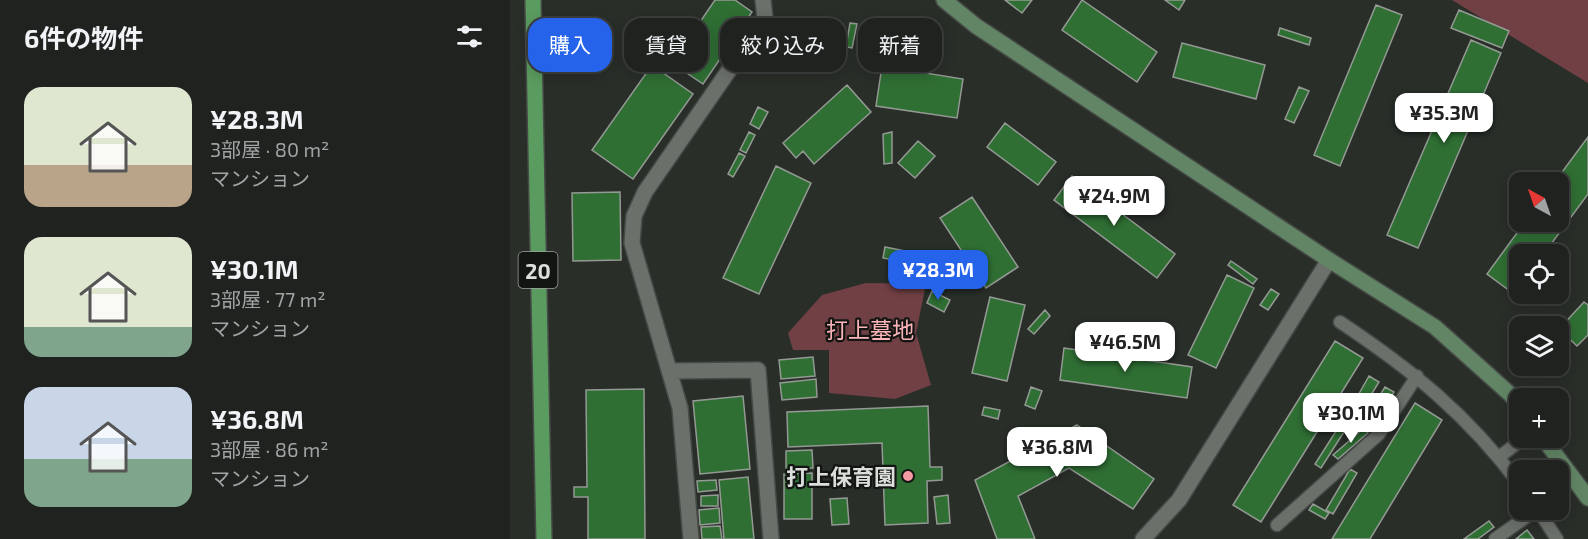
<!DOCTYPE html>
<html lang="ja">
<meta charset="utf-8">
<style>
:root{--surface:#1f221f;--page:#2c2f2c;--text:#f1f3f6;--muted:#a1a4a4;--line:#3c3f3d;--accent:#2563eb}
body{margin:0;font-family:"Exo 2","Noto Sans JP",sans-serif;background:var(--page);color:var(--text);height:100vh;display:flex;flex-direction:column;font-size:22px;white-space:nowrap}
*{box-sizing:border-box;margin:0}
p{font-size:20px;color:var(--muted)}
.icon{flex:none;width:33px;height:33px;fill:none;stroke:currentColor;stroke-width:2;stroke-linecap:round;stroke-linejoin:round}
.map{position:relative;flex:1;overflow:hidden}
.sheet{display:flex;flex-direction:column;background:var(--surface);width:510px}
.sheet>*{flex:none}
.hud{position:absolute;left:18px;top:18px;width:570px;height:54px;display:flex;gap:12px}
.needle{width:39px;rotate:320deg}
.tools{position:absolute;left:999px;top:172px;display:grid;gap:12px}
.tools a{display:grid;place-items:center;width:60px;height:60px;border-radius:12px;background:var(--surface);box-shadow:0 3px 15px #0003,0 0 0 2px var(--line);font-size:30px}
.price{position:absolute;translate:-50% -51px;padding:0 14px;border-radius:12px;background:#fff;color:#222;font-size:20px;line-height:39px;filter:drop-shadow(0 2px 3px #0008)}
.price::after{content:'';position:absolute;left:50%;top:36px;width:18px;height:14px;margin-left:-9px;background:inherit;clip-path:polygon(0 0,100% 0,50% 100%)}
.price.current{background:var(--accent);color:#fff}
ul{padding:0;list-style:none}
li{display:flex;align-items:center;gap:18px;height:150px;padding:0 24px}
li span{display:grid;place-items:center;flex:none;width:168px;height:120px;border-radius:18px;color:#555}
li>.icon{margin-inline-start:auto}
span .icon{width:72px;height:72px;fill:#fffc;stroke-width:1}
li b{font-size:26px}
h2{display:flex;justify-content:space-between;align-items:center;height:72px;padding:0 24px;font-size:26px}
.tag{padding:0 21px;border-radius:18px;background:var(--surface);box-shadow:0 3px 15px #0003,0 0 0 2px var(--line);font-size:21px;line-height:54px}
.tag.current{background:var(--accent);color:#fff}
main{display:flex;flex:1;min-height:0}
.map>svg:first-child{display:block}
</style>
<main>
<section class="sheet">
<h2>6件の物件<svg class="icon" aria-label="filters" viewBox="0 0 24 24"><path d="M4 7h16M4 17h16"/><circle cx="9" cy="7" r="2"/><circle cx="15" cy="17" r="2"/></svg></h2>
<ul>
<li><span style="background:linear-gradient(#dfe7d0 65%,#b9a48a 0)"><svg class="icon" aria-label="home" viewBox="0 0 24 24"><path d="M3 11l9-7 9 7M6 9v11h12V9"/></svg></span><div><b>¥28.3M</b><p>3部屋 · 80 m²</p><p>マンション</p></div></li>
<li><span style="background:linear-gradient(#dfe7d0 75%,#7fa58c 0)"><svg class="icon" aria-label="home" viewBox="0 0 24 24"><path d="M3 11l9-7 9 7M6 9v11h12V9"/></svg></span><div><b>¥30.1M</b><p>3部屋 · 77 m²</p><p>マンション</p></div></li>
<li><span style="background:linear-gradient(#c9d6e8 60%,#7fa58c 0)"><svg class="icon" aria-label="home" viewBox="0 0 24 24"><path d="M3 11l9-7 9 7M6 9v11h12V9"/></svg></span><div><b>¥36.8M</b><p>3部屋 · 86 m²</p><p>マンション</p></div></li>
</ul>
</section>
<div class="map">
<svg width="1078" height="539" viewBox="0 0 1078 539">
<rect width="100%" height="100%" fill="#292e29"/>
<path fill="#714044" d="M 942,0 L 1078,0 L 1078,83 Z
M 356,283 L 416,284 L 406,333 L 421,385 L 385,399 L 319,393 L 319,350 L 283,350 L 278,333 L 312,295 Z"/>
<path fill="#2f6f34" stroke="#949994" stroke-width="1.5" d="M 205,0 L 225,0 L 242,12 L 193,84 L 162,63 Z
M 495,0 L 522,0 L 512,13 Z
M 572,0 L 647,52 L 627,82 L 552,30 Z
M 655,0 L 675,0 L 669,10 Z
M 866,5 L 892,15 L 830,166 L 804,155 Z
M 949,10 L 999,31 L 992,48 L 941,28 Z
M 340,23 L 347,24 L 342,48 L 336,47 Z
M 770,28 L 801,38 L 799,45 L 768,35 Z
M 125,38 L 133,44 L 123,59 L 114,53 Z
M 961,40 L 991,53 L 908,248 L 877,235 Z
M 672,43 L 755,65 L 746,99 L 663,77 Z
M 142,65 L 183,94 L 123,179 L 82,150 Z
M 372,66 L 453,79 L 447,118 L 366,106 Z
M 337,85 L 361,112 L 304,164 L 293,151 L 286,158 L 273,143 Z
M 789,87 L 799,91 L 784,123 L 775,119 Z
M 248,107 L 258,112 L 249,129 L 240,124 Z
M 495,123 L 546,162 L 528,185 L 477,147 Z
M 239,132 L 245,135 L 236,153 L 230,150 Z
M 382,132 L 382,163 L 374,164 L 373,134 Z
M 1078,137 L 1078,194 L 1033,255 L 1010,255 L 1010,287 L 1004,294 L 977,274 L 1015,222 L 1048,222 L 1048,183 L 1044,183 Z
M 408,141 L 425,156 L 405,178 L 388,163 Z
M 229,153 L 235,156 L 223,177 L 218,174 Z
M 266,166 L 301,183 L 249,294 L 213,278 Z
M 562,176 L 665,254 L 647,278 L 544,200 Z
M 110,192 L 111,260 L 63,261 L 62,193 Z
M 462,197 L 508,267 L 476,288 L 430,218 Z
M 375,247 L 416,255 L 414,266 L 373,258 Z
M 721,261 L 747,279 L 743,284 L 718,265 Z
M 717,275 L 744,288 L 706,368 L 678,355 Z
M 761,289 L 769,294 L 758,310 L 750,305 Z
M 422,291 L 440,300 L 434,312 L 417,303 Z
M 480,297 L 515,305 L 497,381 L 462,373 Z
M 1074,302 L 1078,305 L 1078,335 L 1067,346 L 1049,329 Z
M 535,310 L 540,316 L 524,334 L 518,329 Z
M 825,341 L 853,358 L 751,522 L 723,505 Z
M 554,348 L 682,367 L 677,398 L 550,380 Z
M 303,357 L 305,376 L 271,379 L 269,360 Z
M 859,376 L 869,382 L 855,405 L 846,399 Z
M 306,379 L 307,397 L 272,400 L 270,383 Z
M 521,387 L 532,391 L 525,409 L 515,405 Z
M 875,387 L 884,392 L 870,415 L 861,409 Z
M 134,389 L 135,539 L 78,539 L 78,497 L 64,497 L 64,487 L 77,487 L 76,390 Z
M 233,396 L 240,469 L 190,474 L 183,401 Z
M 905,403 L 932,420 L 860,539 L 822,539 Z
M 418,406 L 420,467 L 432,467 L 432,480 L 417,481 L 418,523 L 375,525 L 372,443 L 278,447 L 277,412 Z
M 842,406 L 848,410 L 811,468 L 805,464 Z
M 474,407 L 490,410 L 488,419 L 472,415 Z
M 852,412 L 866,420 L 862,426 L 848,418 Z
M 567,425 L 644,479 L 623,509 L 559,468 L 508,496 L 525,539 L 487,539 L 465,480 Z
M 854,428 L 858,433 L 828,459 L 823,455 Z
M 302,450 L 303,468 L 276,469 L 276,451 Z
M 840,469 L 847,473 L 823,514 L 816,510 Z
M 302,473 L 302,519 L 274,519 L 274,474 Z
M 238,477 L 244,539 L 214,539 L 209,480 Z
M 206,480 L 207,490 L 188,492 L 187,481 Z
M 208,495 L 208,506 L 191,506 L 191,496 Z
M 438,495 L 440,523 L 427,524 L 424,497 Z
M 337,498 L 339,524 L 322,525 L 320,499 Z
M 803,504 L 819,513 L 815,519 L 799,510 Z
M 209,508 L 210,523 L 190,525 L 189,510 Z
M 979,521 L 984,527 L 968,539 L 954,539 Z
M 210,526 L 212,539 L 192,539 L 191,527 Z
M 1017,530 L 1024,539 L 1006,539 Z"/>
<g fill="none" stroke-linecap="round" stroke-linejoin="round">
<g stroke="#464a46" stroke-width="15">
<path id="lane" d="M 830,322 C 902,370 957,414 1010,485
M 989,457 L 1014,438
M 1028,510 L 1047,539
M 767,525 L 869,434 L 907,376
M 985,539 L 1026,510"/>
</g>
<g stroke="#464a46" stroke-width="18">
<path id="street" d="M 160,371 L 248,370 L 261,539
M 181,539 L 170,408 L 122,243 L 124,216 L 135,192 L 255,18 L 253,0
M 633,539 L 669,500 L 819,260"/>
</g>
<g stroke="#464a46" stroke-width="18">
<path id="secondary" d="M 434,0 L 466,26 L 819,260 L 925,327 L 1001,395 L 1010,406
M 1033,438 L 1078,498"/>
</g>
<g stroke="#464a46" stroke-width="18">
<path id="primary" d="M 23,0 L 34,539"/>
</g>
<use href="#lane" stroke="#6b706b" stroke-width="12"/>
<use href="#street" stroke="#6b706b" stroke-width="15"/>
<use href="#secondary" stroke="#628665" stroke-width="15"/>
<use href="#primary" stroke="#5a9b5f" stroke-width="15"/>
</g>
<circle fill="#f49aa2" stroke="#131513" stroke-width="2" cx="398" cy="476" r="6"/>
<g text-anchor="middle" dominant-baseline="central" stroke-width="4.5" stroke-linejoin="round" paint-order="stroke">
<rect fill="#131513" stroke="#9fa29f" stroke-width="1.5" x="8.5" y="252" width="39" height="36" rx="4.5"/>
<g font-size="21" font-weight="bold" fill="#dbdedb">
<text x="28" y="270">20</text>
</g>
<g font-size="22" fill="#feb5ba" stroke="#131513">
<text x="360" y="329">打上墓地</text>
</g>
<g font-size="22" font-weight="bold" fill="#dbdedb" stroke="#131513" text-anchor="end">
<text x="386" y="476">打上保育園</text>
</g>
</g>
</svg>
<div class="tools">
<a><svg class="needle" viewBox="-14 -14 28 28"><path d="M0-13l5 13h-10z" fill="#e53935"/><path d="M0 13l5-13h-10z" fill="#a1a4a4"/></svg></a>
<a><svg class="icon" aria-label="locate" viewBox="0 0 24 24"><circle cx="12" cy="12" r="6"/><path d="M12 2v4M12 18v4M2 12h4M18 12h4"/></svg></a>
<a><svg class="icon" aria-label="layers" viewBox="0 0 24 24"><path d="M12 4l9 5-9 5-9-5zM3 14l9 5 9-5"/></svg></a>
<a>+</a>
<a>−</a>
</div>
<b class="price" style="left:934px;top:144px">¥35.3M</b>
<b class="price" style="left:604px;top:227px">¥24.9M</b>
<b class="price current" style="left:428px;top:301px">¥28.3M</b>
<b class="price" style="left:615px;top:373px">¥46.5M</b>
<b class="price" style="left:841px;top:444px">¥30.1M</b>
<b class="price" style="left:547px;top:478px">¥36.8M</b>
<div class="hud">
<a class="tag current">購入</a>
<a class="tag">賃貸</a>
<a class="tag">絞り込み</a>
<a class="tag">新着</a>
</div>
</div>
</main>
